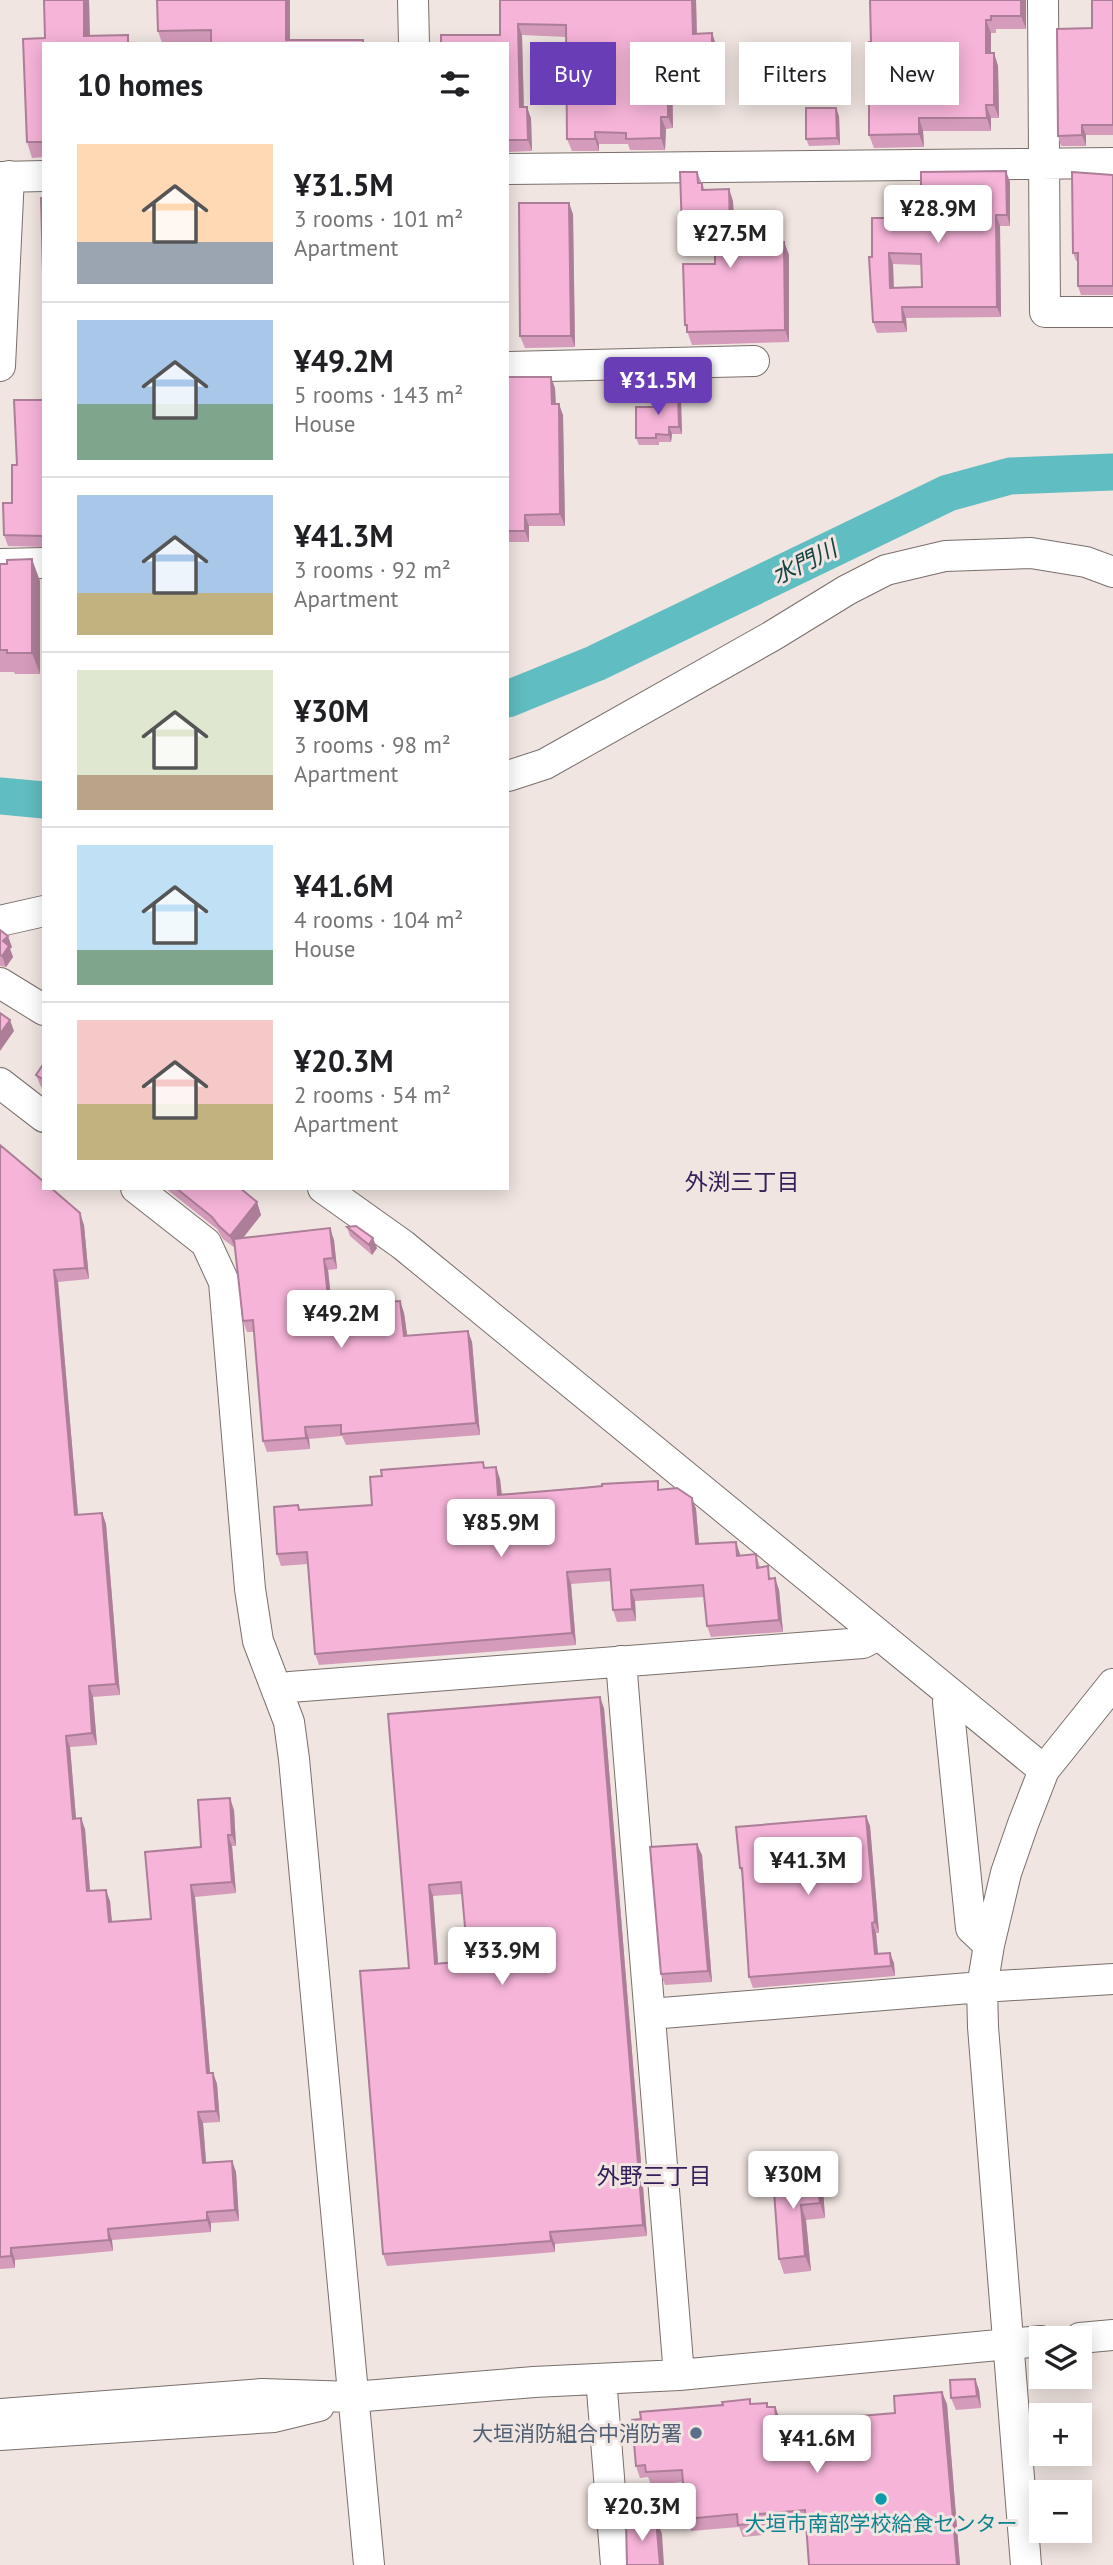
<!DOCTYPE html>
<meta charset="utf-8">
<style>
:root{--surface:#fff;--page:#f2f2f2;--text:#202124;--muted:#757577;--line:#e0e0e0;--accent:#683db5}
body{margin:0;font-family:"PT Sans","Noto Sans JP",sans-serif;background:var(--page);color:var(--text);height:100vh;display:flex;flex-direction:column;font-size:26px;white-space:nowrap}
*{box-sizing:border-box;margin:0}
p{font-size:23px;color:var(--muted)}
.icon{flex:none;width:38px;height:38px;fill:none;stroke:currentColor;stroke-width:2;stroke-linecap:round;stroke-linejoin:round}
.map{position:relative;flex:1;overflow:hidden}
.details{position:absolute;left:42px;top:42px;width:467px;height:1148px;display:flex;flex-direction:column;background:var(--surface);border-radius:0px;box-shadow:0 4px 18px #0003}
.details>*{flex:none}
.banner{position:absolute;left:530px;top:42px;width:478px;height:63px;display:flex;gap:14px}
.controls{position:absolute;left:1029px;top:2326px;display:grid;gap:14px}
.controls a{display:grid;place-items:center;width:63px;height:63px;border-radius:0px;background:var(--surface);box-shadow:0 4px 18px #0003;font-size:35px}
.price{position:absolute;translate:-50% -60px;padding:0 16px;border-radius:7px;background:#fff;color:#222;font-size:23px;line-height:46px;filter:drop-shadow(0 2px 4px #0008)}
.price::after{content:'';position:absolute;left:50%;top:42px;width:21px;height:16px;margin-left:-10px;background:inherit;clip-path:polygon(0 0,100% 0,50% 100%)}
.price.active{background:var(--accent);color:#fff}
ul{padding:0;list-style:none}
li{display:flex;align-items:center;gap:21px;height:175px;padding:0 35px}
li+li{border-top:2px solid var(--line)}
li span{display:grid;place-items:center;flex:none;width:196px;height:140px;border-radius:0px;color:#555}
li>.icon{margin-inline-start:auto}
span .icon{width:84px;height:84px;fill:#fffc;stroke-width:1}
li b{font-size:30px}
h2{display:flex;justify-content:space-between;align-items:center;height:84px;padding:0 35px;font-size:30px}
.chip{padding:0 24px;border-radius:0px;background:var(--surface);box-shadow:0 4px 18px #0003;font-size:24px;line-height:63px}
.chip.active{background:var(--accent);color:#fff}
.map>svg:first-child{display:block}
</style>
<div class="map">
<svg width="1113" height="2565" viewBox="0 0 1113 2565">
<rect width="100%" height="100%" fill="#f0e5e0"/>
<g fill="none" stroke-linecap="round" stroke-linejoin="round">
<path stroke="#60bdc1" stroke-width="37" d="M 508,699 L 596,663 L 948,493 L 1010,476 L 1113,472
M 0,796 L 44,800"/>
<g stroke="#796f6b" stroke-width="32">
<path id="minor" d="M 413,0 L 414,44
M 1043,0 L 1045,312 L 1113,312
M 508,169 L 1113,163
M 0,177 L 44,176
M 0,366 L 9,176
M 508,367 L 754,361
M 0,564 L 44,563
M 508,776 L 545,764 L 772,636 L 847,590 L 886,570 L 945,556 L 1031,553 L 1086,562 L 1113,572
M 0,921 L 44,911
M 0,983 L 44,1010
M 0,1083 L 44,1117
M 136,1188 L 206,1243 L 224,1282 L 250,1589 L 258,1641 L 289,1722 L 294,1759 L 369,2565
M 323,1188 L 403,1245 L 1044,1770
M 621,1661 L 679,2375
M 277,1691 L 290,1687 L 863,1643 L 878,1635
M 951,1695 L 948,1702 L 971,1928 L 989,1945
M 650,2014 L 982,1987 L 1113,1979
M 1080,2338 L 1113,2335
M 603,2379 L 602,2390 L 616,2565
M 0,2414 L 262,2394 L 353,2397 L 534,2382 L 679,2375 L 1041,2341
M 0,2435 L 274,2417 L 319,2406
M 1026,2565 L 983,2027 L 982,1987 L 989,1945 L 1006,1873 L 1023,1824 L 1044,1770 L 1113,1684"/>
</g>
<use href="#minor" stroke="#fff" stroke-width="30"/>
</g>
<path fill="#d49bba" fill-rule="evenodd" d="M 44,0 L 89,0 L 90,36 L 44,44 L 44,157 L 32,158 L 27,142 L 45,38 Z
M 157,0 L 290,40 L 363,40 L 365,44 L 211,44 L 211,42 L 162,43 L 158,31 Z
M 500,0 L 696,0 L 697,34 L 712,33 L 716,45 L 716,70 L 672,70 L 673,128 L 666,129 L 665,150 L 630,150 L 628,144 L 599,144 L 599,151 L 572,151 L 567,139 L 566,37 L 522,35 L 524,107 L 531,118 L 532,151 L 508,152 L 508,44 L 500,35 Z
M 1026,0 L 1026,29 L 996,29 L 996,33 L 991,33 L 991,53 L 994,53 L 998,66 L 999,118 L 991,118 L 991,131 L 923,131 L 924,147 L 874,148 L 869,135 L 869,42 Z
M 1113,0 L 1113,135 L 1086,135 L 1086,146 L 1061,146 L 1058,136 L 1092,28 Z
M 833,53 L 833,83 L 806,83 L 804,76 Z
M 839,116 L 840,145 L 809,146 L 806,139 Z
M 697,172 L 705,190 L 729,189 L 733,201 L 734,225 L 742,225 L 747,238 L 746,242 L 784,242 L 789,255 L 789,342 L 692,345 L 685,325 L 715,264 L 715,241 L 686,242 L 682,229 Z
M 1113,175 L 1113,295 L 1081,295 L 1078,286 L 1078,261 L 1076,261 L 1073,253 Z
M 1010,182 L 1010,226 L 1000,226 L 1001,317 L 906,318 L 907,332 L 877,333 L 873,322 L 872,257 ZM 893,264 L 921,265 L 922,287 L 894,288 Z
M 573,214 L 575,347 L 525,348 L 520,336 Z
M 508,377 L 555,388 L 556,404 L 563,415 L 565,526 L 529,526 L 529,542 L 508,542 Z
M 678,393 L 681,401 L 682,434 L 672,434 L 671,442 L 659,442 L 659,445 L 639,445 L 636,438 L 658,407 Z
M 44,400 L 44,547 L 8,546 L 4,535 L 12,503 L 17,465 Z
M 0,564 L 40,581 L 40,674 L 15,674 L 14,672 L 0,672 Z
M 0,930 L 12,947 L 10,949 L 13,957 L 6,967 L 0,966 Z
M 44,1063 L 44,1089 L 41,1087 L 36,1075 Z
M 0,1145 L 84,1225 L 89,1279 L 58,1282 L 78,1515 L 102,1513 L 106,1524 L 120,1695 L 93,1697 L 97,1745 L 70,1747 L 76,1818 L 85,1829 L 90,1891 L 110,1901 L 112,1922 L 151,1919 L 201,1847 L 234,1810 L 236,1846 L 232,1846 L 236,1893 L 195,1897 L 210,2073 L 213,2073 L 217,2084 L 220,2122 L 203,2123 L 206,2162 L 232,2161 L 236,2172 L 239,2221 L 211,2223 L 211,2232 L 112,2240 L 113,2251 L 15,2260 L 15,2268 L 0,2269 Z
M 165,1188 L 240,1188 L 257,1202 L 261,1215 L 243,1238 L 334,1240 L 337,1269 L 328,1270 L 332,1306 L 400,1301 L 404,1313 L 407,1336 L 468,1331 L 472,1342 L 480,1435 L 346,1445 L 342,1436 L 309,1439 L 310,1449 L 267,1452 L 263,1441 L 254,1332 L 247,1332 L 243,1321 L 235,1248 L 223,1239 L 217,1229 Z
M 347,1227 L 377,1248 L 372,1255 L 350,1236 Z
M 496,1467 L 500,1479 L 502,1495 L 661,1490 L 692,1498 L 696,1509 L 699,1544 L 740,1554 L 741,1556 L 756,1554 L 760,1567 L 772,1579 L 775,1578 L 779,1590 L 783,1632 L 711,1637 L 707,1626 L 704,1597 L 635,1601 L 636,1621 L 617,1622 L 613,1610 L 611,1581 L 571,1584 L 576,1645 L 319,1665 L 315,1654 L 308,1564 L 281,1566 L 277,1554 L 298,1505 L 300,1510 L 372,1505 L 486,1468 Z
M 604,1708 L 647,2236 L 555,2244 L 555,2252 L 387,2266 L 383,2254 L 409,1968 L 388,1714 ZM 462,1894 L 468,1961 L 438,1963 L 433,1896 Z
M 866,1816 L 870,1826 L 879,1933 L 876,1933 L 878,1954 L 894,1963 L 895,1976 L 753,1988 L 749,1977 L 742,1875 L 740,1868 Z
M 702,1855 L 712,1982 L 665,1985 L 661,1974 Z
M 817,2173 L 823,2188 L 825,2218 L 806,2220 L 811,2271 L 784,2274 L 779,2259 L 773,2178 Z
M 975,2379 L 979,2390 L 981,2408 L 956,2410 L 951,2398 Z
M 750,2399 L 751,2404 L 768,2407 L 775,2407 L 780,2423 L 895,2413 L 947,2404 L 960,2565 L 809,2565 L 806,2523 L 762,2526 L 763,2535 L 743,2537 L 739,2527 L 691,2531 L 686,2519 L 683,2482 L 651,2485 L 648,2477 L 640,2478 L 636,2466 L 641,2419 Z"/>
<path fill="#ac7e97" d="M 84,0 L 89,0 L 90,44 L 84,36 Z
M 286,0 L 290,0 L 290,44 L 286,40 Z
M 692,0 L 696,0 L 697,45 L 693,34 Z
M 1021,0 L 1026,0 L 1026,29 L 1021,16 Z
M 986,20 L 991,33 L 991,66 L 986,53 Z
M 518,24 L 522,35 L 524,118 L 520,107 Z
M 712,33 L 716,45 L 716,70 L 712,59 Z
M 830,46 L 833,53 L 833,83 L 830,75 Z
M 994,53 L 998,66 L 999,118 L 994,105 Z
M 668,59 L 672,70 L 673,128 L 668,117 Z
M 986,105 L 991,118 L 991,131 L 987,118 Z
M 527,107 L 531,118 L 532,151 L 528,140 Z
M 836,108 L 839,116 L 840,145 L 837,138 Z
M 661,117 L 666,129 L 665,150 L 661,138 Z
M 919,118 L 923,131 L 924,147 L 919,134 Z
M 1082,125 L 1086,135 L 1086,146 L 1082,135 Z
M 595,132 L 599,144 L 599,151 L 595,139 Z
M 1006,171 L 1010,182 L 1010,226 L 1007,215 Z
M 729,189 L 733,201 L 735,238 L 730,225 Z
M 569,203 L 573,214 L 575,347 L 571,336 Z
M 996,215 L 1000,226 L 1001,317 L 997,307 Z
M 742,225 L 747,238 L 746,255 L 742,242 Z
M 784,242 L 789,255 L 789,342 L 785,330 Z
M 889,253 L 893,264 L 894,299 L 890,288 Z
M 902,307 L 906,318 L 907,332 L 903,322 Z
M 551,377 L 555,388 L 556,415 L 552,404 Z
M 678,393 L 681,401 L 682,434 L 679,427 Z
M 559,404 L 563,415 L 565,526 L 560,514 Z
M 669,427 L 672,434 L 671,442 L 669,435 Z
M 525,515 L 529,526 L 529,542 L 525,531 Z
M 32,559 L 40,581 L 40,674 L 32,653 Z
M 8,936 L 12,947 L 10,949 L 13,957 L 6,967 L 2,956 L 3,941 Z
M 10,1020 L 14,1031 L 0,1051 L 0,1034 Z
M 257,1202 L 261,1215 L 235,1248 L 230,1236 Z
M 80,1213 L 84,1225 L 89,1279 L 85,1268 Z
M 330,1228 L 334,1240 L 337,1269 L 333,1258 Z
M 373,1238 L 377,1248 L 372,1255 L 369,1245 Z
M 324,1259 L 328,1270 L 333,1318 L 329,1307 Z
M 54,1270 L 58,1282 L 79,1526 L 75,1515 Z
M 400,1301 L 404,1313 L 409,1347 L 404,1336 Z
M 468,1331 L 472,1342 L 480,1435 L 476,1423 Z
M 305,1427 L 309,1439 L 310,1449 L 306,1438 Z
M 496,1467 L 500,1479 L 503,1507 L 498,1495 Z
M 692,1498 L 696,1509 L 700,1556 L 696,1544 Z
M 102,1513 L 106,1524 L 120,1695 L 116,1684 Z
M 736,1542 L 740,1554 L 742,1568 L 737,1556 Z
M 567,1572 L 571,1584 L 576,1645 L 572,1633 Z
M 775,1578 L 779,1590 L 783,1632 L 779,1620 Z
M 631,1590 L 635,1601 L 636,1621 L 632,1609 Z
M 89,1686 L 93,1697 L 97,1745 L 92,1733 Z
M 600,1697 L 604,1708 L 647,2236 L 643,2225 Z
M 66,1736 L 70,1747 L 77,1830 L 73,1819 Z
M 230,1798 L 234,1810 L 236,1846 L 232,1835 Z
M 866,1816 L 870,1826 L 879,1933 L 875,1922 Z
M 81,1818 L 85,1829 L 91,1903 L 87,1891 Z
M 228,1835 L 232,1846 L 236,1893 L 232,1882 Z
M 697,1844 L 702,1855 L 712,1982 L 708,1971 Z
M 191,1885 L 195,1897 L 211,2084 L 207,2073 Z
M 429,1885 L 433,1896 L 439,1975 L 435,1964 Z
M 106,1890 L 110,1901 L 113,1934 L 109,1922 Z
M 872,1923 L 876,1933 L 879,1965 L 875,1954 Z
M 890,1953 L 894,1963 L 895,1976 L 891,1966 Z
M 213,2073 L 217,2084 L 220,2122 L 216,2111 Z
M 198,2112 L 203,2123 L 207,2174 L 203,2163 Z
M 232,2161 L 236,2172 L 239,2221 L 235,2210 Z
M 817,2173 L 823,2188 L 825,2218 L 820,2203 Z
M 801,2205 L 806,2220 L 811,2271 L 805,2256 Z
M 207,2212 L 211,2223 L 211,2232 L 207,2220 Z
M 108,2229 L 112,2240 L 113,2251 L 109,2240 Z
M 550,2232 L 555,2244 L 555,2252 L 551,2241 Z
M 11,2248 L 15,2260 L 15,2268 L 11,2256 Z
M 975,2379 L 979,2390 L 981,2408 L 977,2396 Z
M 942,2392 L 947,2404 L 960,2565 L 957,2565 Z
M 775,2407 L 780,2419 L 781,2435 L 777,2423 Z
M 758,2514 L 762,2526 L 763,2535 L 759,2523 Z
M 656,2519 L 662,2534 L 664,2565 L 660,2565 Z"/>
<path fill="#f6b4d8" stroke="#ac7e97" stroke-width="2" fill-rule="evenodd" d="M 44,0 L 84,0 L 84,36 L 128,35 L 128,44 L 44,44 L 44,142 L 27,142 L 23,39 L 45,38 Z
M 157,0 L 286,0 L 286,40 L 363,40 L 363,44 L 211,44 L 211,30 L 158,31 Z
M 500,0 L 692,0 L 693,34 L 712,33 L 712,59 L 668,59 L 668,117 L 661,117 L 661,138 L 626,139 L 626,133 L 595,132 L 595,139 L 567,139 L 566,25 L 518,24 L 520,107 L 527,107 L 528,140 L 508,140 L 508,44 L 441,44 L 441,35 L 500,35 Z
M 870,0 L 1021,0 L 1021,16 L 991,16 L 991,20 L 986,20 L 986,53 L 994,53 L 994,105 L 986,105 L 987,118 L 919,118 L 919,134 L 869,135 L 869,42 L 871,42 Z
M 1092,0 L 1113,0 L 1113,125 L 1082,125 L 1082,135 L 1058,136 L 1057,29 L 1092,28 Z
M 830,46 L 830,75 L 804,76 L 803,47 Z
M 806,108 L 836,108 L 837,138 L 806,139 Z
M 1006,171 L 1007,215 L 996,215 L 997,307 L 902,307 L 903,322 L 873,322 L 869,257 L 872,257 L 872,218 L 892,218 L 890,189 L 921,188 L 921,172 ZM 889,253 L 921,254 L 922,287 L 890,288 Z
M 680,172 L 697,172 L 698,183 L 702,183 L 702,190 L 729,189 L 730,225 L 742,225 L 742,242 L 784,242 L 785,330 L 687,332 L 687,325 L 685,325 L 683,264 L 715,264 L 715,229 L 682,229 Z
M 1072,172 L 1113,175 L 1113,286 L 1078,286 L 1078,253 L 1073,253 Z
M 41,198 L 44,198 L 44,311 Z
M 519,203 L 569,203 L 571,336 L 520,336 Z
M 508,377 L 551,377 L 552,404 L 559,404 L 560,514 L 525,515 L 525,531 L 508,531 Z
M 658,393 L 678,393 L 679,427 L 669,427 L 669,435 L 656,434 L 656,438 L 636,438 L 636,407 L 658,407 Z
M 14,400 L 44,400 L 44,536 L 4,535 L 3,503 L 12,503 L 12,465 L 17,465 Z
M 32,559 L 32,653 L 7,653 L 7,650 L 0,650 L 0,564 L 7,564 L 7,560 Z
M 0,930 L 8,936 L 3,941 L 9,946 L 2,956 L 0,955 Z
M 0,1013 L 10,1020 L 0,1034 Z
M 44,1063 L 44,1080 L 36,1075 Z
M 0,1145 L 44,1182 L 44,1188 L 51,1188 L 80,1213 L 85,1268 L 54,1270 L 75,1515 L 102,1513 L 116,1684 L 89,1686 L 92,1733 L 66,1736 L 73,1819 L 81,1818 L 87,1891 L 106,1890 L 109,1922 L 151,1919 L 145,1852 L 201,1847 L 198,1800 L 230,1798 L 232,1835 L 228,1835 L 232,1882 L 191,1885 L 207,2073 L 213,2073 L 216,2111 L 198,2112 L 203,2163 L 232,2161 L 235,2210 L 207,2212 L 207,2220 L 108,2229 L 109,2240 L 11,2248 L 11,2256 L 0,2257 Z
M 176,1188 L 240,1188 L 257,1202 L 230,1236 L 219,1226 L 212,1217 Z
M 356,1226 L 373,1238 L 369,1245 L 347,1227 Z
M 330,1228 L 333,1258 L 324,1259 L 329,1307 L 400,1301 L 404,1336 L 468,1331 L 476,1423 L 341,1434 L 341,1425 L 305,1427 L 306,1438 L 263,1441 L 253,1320 L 243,1321 L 234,1239 Z
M 483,1462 L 484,1468 L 496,1467 L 498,1495 L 582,1488 L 602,1486 L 602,1484 L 658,1481 L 658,1490 L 677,1488 L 692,1498 L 696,1544 L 736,1542 L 737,1556 L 756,1554 L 757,1568 L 768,1566 L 769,1579 L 775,1578 L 779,1620 L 707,1626 L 703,1585 L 631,1590 L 632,1609 L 613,1610 L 610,1569 L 567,1572 L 572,1633 L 315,1654 L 307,1552 L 277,1554 L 274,1507 L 298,1505 L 299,1510 L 372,1505 L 370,1477 L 382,1476 L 381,1470 Z
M 600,1697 L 643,2225 L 550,2232 L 551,2241 L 383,2254 L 360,1971 L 409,1968 L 388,1714 ZM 461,1882 L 468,1961 L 435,1964 L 429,1885 Z
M 866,1816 L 875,1922 L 872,1923 L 875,1954 L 890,1953 L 891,1966 L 749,1977 L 742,1868 L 740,1868 L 736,1827 Z
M 697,1844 L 708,1971 L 661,1974 L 650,1847 Z
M 817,2173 L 820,2203 L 801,2205 L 805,2256 L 779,2259 L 773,2178 Z
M 975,2379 L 977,2396 L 951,2398 L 950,2380 Z
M 942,2392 L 957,2565 L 809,2565 L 805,2510 L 758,2514 L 759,2523 L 738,2525 L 737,2514 L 686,2519 L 682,2470 L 646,2472 L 645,2465 L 636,2466 L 632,2420 L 641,2419 L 640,2412 L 723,2405 L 722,2402 L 750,2399 L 750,2404 L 767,2403 L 767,2407 L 775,2407 L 777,2423 L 895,2413 L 894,2396 Z
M 656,2519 L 660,2565 L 627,2565 L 626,2521 Z"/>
<circle fill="#5c6f8a" stroke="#f0e5e0" stroke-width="2.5" cx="696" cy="2433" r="7"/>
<circle fill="#0f9aa8" stroke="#f0e5e0" stroke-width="2.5" cx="881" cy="2499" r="7"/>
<g text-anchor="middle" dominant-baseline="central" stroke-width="6" stroke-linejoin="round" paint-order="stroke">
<g font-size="21" fill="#4e5e75" stroke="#f0e5e0" text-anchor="end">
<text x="682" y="2433">大垣消防組合中消防署</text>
</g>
<g font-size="21" fill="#0d838f" stroke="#f0e5e0">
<text x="881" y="2523">大垣市南部学校給食センター</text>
</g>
<g font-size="23" font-style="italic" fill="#174344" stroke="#f0e5e0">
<text transform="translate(804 562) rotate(-26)">水門川</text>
</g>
<g font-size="23" fill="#34215b" stroke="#f0e5e0">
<text x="742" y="1181">外渕三丁目</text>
<text x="654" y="2175">外野三丁目</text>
</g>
</g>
</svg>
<div class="controls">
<a><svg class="icon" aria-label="layers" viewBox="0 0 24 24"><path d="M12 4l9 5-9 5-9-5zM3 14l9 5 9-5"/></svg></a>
<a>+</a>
<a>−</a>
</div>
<b class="price" style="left:938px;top:245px">¥28.9M</b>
<b class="price" style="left:730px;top:270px">¥27.5M</b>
<b class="price active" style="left:658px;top:417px">¥31.5M</b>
<b class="price" style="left:341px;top:1350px">¥49.2M</b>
<b class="price" style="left:501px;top:1559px">¥85.9M</b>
<b class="price" style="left:808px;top:1897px">¥41.3M</b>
<b class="price" style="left:502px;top:1987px">¥33.9M</b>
<b class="price" style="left:793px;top:2211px">¥30M</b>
<b class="price" style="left:817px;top:2475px">¥41.6M</b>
<b class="price" style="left:642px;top:2543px">¥20.3M</b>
<div class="banner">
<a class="chip active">Buy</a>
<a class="chip">Rent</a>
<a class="chip">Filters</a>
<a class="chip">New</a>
</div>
<section class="details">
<h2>10 homes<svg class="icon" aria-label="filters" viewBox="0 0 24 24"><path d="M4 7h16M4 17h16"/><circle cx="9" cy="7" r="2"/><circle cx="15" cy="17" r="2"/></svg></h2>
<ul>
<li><span style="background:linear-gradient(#ffd9b3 70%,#9aa5b1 0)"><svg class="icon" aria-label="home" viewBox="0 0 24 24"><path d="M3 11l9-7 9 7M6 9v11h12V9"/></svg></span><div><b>¥31.5M</b><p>3 rooms · 101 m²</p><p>Apartment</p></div></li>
<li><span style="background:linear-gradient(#a9c7e8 60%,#7fa58c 0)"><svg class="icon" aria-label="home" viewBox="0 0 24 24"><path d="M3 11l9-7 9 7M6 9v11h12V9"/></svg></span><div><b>¥49.2M</b><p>5 rooms · 143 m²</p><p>House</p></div></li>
<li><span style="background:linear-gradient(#a9c7e8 70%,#c2b280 0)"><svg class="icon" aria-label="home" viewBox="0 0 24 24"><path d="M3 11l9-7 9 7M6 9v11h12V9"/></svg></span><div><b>¥41.3M</b><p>3 rooms · 92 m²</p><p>Apartment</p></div></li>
<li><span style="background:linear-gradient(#dfe7d0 75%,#b9a48a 0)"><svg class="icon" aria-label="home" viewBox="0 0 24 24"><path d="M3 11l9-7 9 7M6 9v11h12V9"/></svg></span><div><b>¥30M</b><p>3 rooms · 98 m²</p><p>Apartment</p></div></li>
<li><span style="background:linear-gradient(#bfe0f5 75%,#7fa58c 0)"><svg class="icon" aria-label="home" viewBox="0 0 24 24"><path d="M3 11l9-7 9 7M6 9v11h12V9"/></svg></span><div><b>¥41.6M</b><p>4 rooms · 104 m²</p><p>House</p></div></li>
<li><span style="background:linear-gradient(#f6c9c9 60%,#c2b280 0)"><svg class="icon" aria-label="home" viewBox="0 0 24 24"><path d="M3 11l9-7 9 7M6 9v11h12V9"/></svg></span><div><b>¥20.3M</b><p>2 rooms · 54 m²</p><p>Apartment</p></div></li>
</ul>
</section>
</div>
